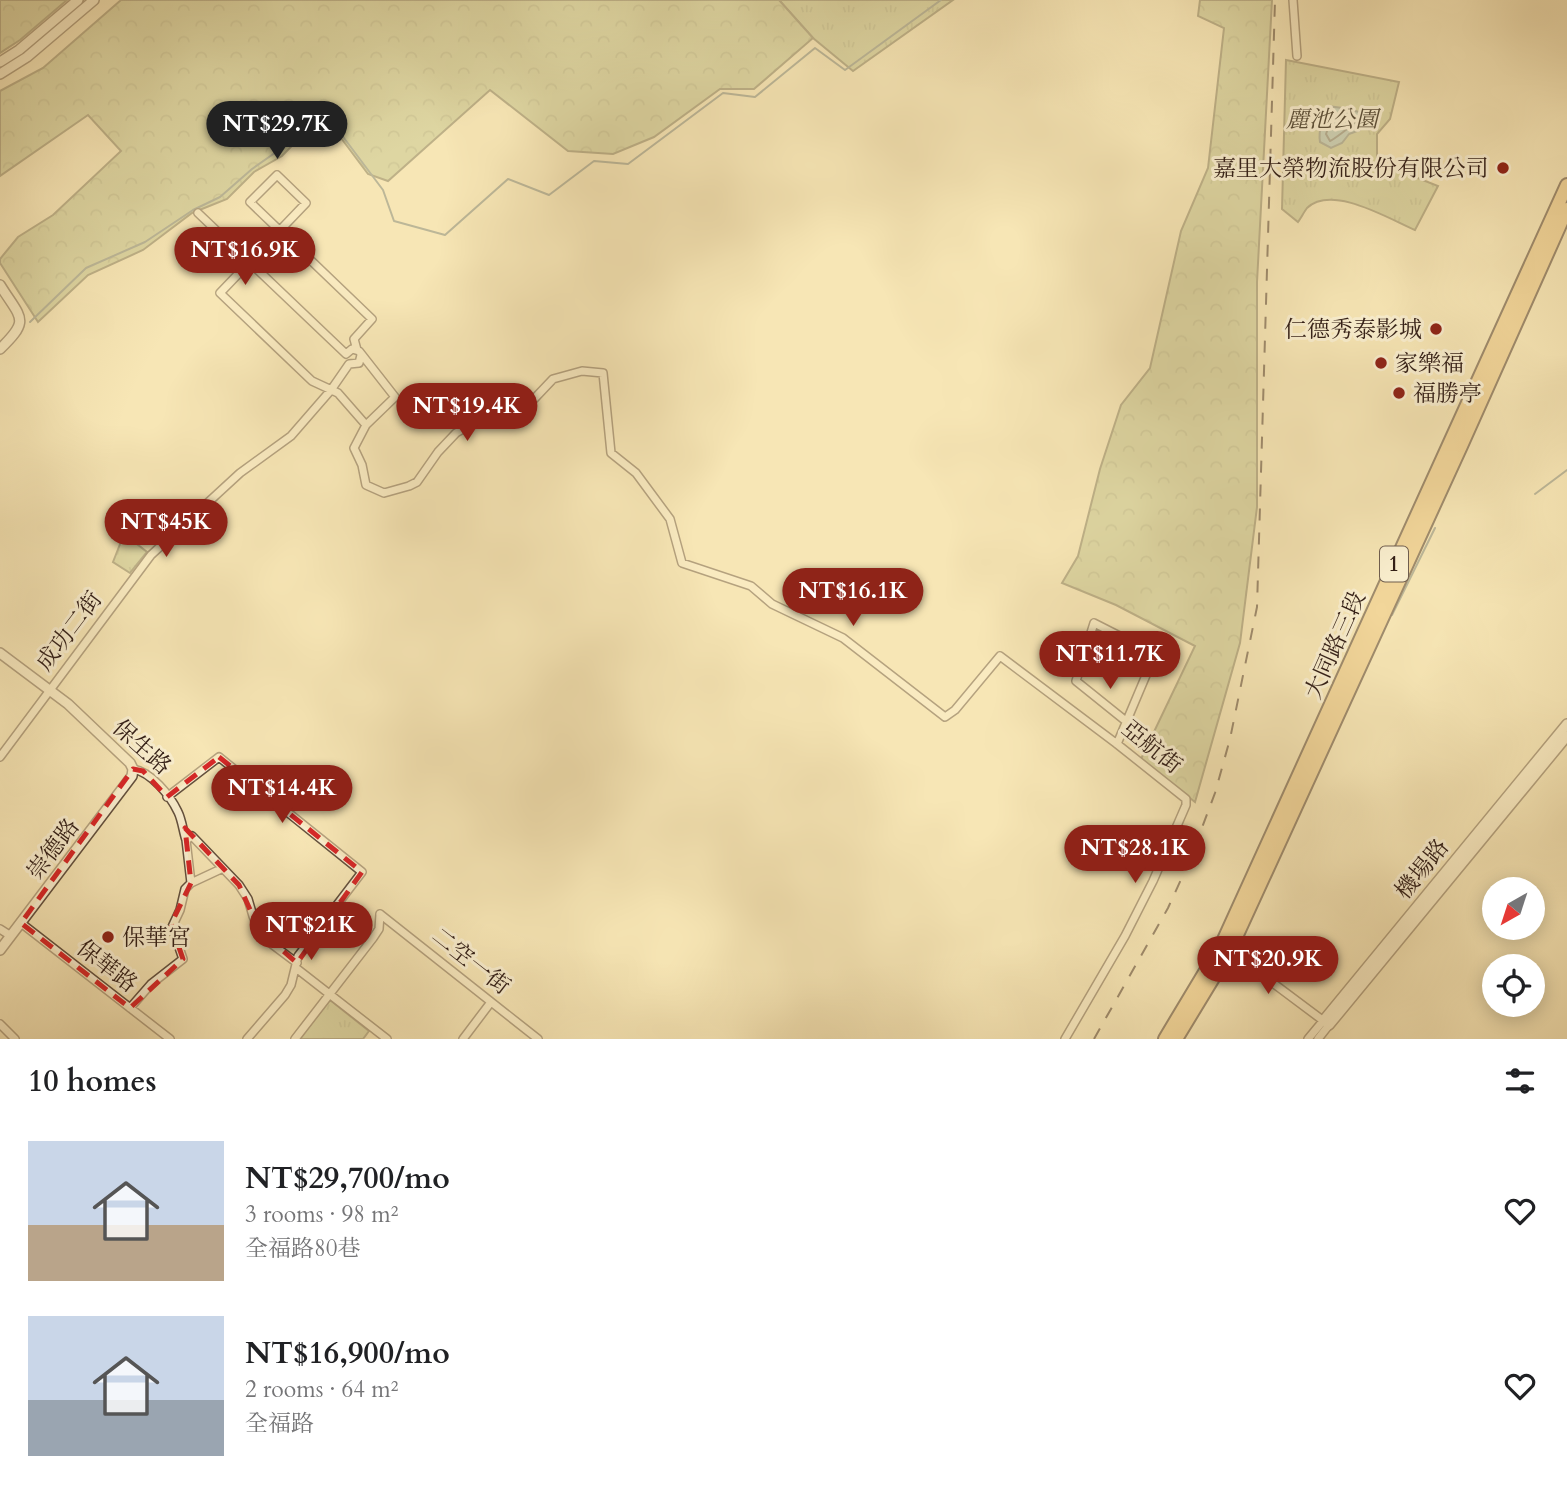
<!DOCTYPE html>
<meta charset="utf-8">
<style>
:root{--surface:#fff;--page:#f6f6f6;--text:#202124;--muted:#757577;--accent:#8f2418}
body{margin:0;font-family:Cardo,"Noto Serif TC",serif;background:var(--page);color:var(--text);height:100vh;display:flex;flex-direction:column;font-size:26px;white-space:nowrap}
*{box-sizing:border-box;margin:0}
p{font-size:23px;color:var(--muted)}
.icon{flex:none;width:38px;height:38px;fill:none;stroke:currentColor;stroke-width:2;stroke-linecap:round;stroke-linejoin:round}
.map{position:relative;height:1039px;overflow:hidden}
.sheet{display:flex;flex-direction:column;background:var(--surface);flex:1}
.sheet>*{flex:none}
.needle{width:46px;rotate:219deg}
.controls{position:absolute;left:1482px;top:877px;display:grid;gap:14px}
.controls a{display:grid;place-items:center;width:63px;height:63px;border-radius:50%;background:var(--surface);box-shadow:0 4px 18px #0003;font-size:35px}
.price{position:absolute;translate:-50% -60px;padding:0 16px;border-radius:24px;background:var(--accent);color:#fff;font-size:23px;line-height:46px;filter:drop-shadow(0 2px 4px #0008)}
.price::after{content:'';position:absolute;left:50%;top:42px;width:21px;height:16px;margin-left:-10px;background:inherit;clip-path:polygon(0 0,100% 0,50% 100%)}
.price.selected{background:#222;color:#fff}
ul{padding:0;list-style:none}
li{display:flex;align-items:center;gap:21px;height:175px;padding:0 28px}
li span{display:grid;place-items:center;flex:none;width:196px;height:140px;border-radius:0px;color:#555}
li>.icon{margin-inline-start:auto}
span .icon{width:84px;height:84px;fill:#fffc;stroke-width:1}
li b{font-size:30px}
h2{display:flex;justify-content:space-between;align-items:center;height:84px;padding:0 28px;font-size:30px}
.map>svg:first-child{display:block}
</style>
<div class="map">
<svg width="1567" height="1039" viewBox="0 0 1567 1039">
<defs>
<pattern id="grass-tufts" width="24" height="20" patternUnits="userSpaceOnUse" patternTransform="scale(1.75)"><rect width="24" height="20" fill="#bfc48c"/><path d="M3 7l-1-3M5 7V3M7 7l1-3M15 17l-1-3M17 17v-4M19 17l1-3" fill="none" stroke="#a5a878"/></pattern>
<pattern id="forest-crowns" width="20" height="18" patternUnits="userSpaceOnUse" patternTransform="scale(1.75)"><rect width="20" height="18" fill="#bfc48c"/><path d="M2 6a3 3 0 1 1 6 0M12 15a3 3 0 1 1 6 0" fill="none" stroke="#a5a878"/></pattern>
</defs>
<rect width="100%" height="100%" fill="#f7e6b5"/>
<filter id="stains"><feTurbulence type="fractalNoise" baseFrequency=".00286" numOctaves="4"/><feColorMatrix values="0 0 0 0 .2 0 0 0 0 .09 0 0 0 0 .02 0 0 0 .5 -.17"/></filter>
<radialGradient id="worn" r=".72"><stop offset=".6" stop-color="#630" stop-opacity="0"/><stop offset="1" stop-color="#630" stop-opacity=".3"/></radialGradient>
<path fill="url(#grass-tufts)" stroke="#797252" stroke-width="2" d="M 779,0 L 953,0 L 853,71 L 813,38 Z
M 1286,60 L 1399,82 L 1390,119 L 1377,134 L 1377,162 L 1438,186 L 1415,230 C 1389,219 1332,184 1307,208 C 1304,212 1301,218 1298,222 L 1282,209 Z
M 124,534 L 147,552 L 130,573 L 113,562 Z
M 330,1000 L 369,1031 L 363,1039 L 299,1039 Z"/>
<path fill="url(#forest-crowns)" stroke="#797252" stroke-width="2" d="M 0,0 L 67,0 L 20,40 L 0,53 Z
M 121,0 L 779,0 L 813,38 L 754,89 L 720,89 L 654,137 L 613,154 L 568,151 L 490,90 L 388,181 L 368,174 L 323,114 L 282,156 L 254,172 L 227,199 L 192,213 L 143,250 L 88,275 L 38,322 L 0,263 L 0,259 L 18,237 L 53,215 L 121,151 L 88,115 L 0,176 L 0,91 L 43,68 Z
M 1200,0 L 1272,0 L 1257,282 L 1257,507 L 1240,643 L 1195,802 L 1141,759 L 1195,646 L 1116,605 L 1062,583 L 1078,556 L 1100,469 L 1121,405 L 1150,368 L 1181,231 L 1208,168 L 1224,28 L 1198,16 Z"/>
<path fill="#a0bdb6" stroke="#747e76" stroke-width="2" d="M 1329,106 C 1336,107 1355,110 1361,113 L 1362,122 L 1360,130 L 1349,134 L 1342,143 L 1331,148 L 1320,142 C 1318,131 1323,115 1329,106 Z"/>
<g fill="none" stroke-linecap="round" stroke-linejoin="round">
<path stroke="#6a6e66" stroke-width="2" d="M 1333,114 L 1353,119 L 1355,122 C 1353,125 1333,140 1330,141 L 1326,134 Z"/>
<path stroke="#747e76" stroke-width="2" d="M 30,322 L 86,268 L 145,242 L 193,210 L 220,197 L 252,169 L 279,150 L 323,110 L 383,190 L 394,221 L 445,235 L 508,179 L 549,195 L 594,161 L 628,164 L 723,93 L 755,97 L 815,48 L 845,70 L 941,0
M 1535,494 L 1567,470
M 1392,615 L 1435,528"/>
<g stroke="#64513e" stroke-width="10">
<path id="minor" d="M 1293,0 L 1297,56
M 198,213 L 346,354 L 352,349 L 359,351 L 395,397 L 366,425 L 354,448 L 362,465 L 366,485 L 384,493 L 409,486 L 417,482 L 438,452 L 456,433 L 475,422 L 501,408 L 534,399 L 553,379 L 582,371 L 603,373 L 611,453 L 636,473 L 670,519 L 682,563 L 751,586 L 772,604 L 843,638 L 945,717 L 955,710 L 1000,656 L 1117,744 L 1186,799 L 1186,805 L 1153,881 L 1125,936 L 1065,1039
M 357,350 L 354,339 L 372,319 L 250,202 L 277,175 L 306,203 L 220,293 L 312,381 L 338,393 L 366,425
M 1117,744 L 1155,654 L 1094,623 L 1076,681 L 1127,722
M 0,757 L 151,555 L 240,473 L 291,436 L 331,390 L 349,364 L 359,363 L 361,355
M 133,769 C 151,772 170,795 178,812 C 182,820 183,831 186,840 L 192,836 L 239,885 L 248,899 L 253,916 L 259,930 L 273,945 L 297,963
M 167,797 L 219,757 L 362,872 L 298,956 L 291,985 L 285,995 L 247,1039
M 186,840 L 191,883
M 380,914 L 538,1039
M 21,923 L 170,1039
M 0,929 L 11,936
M 1229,950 L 1329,1025 L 1318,1039
M 296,968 L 387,1039
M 130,1008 L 151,984 L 183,959 L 172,927 L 180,910 L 185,889 L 191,883 L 221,869
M 0,1024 L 15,1039
M 295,1039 L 373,938 L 379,929 L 380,914
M 463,1039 L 491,1002
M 1308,1039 L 1323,1021"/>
</g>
<g stroke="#64513e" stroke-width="12">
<path id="tertiary" d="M 0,62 L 19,50 L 78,0
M 0,74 L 27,57 L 94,0
M 0,285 C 21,319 31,319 0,349
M 0,653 L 68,704 L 130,763 L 133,769 L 132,776 L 0,950
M 1323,1021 L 1567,724
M 1329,1025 L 1567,736"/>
</g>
<g stroke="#331f17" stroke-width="16">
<path id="primary" d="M 1165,1039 L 1222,944 L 1567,185
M 1176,1039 L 1230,950 L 1461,446 L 1567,209"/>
</g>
<use href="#minor" stroke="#faefcf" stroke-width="7"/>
<use href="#tertiary" stroke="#faefcf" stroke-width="9"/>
<use href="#primary" stroke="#ecc37a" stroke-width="12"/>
<path stroke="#331f17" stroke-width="2" stroke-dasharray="12 12" stroke-linecap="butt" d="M 1094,1039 L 1168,908 L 1189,862 L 1215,793 L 1230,739 L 1257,607 L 1275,0"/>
</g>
<path d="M0 0H1567V1039H0ZM 219,757 L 362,872 L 297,963 L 259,930 L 239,885 L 185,828 L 191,883 L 171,924 L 183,959 L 130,1008 L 21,923 L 133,769 L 143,771 L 167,797 Z" fill="#f7e6b5" fill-opacity=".55" fill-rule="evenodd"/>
<path fill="none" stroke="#d62828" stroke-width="5" stroke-dasharray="14 9" stroke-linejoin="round" d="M 219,757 L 362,872 L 297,963 L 259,930 L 239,885 L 185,828 L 191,883 L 171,924 L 183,959 L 130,1008 L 21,923 L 133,769 L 143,771 L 167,797 Z"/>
<g fill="#8f2418" stroke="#faefcf" stroke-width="2.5">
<circle cx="1503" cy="168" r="7"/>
<circle cx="1436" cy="329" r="7"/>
<circle cx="1381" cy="363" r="7"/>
<circle cx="1399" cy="393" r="7"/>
<circle cx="108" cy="937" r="7"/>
</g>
<g text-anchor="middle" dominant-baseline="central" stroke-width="6" stroke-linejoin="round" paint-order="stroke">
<rect fill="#faefcf" stroke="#6f5d4e" stroke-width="2" x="1380" y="546.5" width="28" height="35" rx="5"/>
<g font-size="21" font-weight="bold" fill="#331f17">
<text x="1394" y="564">1</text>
</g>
<g font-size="23" font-style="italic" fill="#5d513a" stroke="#faefcf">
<text x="1332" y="119">麗池公園</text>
</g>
<g font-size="23" fill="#331f17" stroke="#faefcf" text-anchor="start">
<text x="1489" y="168" text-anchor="end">嘉里大榮物流股份有限公司</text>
<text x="1422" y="329" text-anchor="end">仁德秀泰影城</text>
<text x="1395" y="363">家樂福</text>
<text x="1413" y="393">福勝亭</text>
<text x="122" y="937">保華宮</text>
</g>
<g font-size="23" fill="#331f17" stroke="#faefcf">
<text transform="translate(69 631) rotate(-53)">成功二街</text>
<text transform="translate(1335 645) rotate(-66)">大同路三段</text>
<text transform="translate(142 747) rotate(42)">保生路</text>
<text transform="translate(1152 747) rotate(39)">亞航街</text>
<text transform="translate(53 849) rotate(-53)">崇德路</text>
<text transform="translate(1422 869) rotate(-51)">機場路</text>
<text transform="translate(471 961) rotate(38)">二空一街</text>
<text transform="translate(107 966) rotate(38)">保華路</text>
</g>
</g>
<rect width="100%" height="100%" filter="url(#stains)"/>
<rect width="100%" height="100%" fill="url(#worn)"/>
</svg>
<div class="controls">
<a><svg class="needle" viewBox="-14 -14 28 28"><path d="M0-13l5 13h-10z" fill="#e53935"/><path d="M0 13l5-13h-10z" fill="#757577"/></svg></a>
<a><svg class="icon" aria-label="locate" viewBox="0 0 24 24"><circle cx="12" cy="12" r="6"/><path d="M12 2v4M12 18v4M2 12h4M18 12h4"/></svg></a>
</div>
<b class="price selected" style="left:277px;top:161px">NT$29.7K</b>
<b class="price" style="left:245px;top:287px">NT$16.9K</b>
<b class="price" style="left:467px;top:443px">NT$19.4K</b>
<b class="price" style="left:166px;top:559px">NT$45K</b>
<b class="price" style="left:853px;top:628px">NT$16.1K</b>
<b class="price" style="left:1110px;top:691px">NT$11.7K</b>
<b class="price" style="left:282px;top:825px">NT$14.4K</b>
<b class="price" style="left:1135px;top:885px">NT$28.1K</b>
<b class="price" style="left:311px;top:962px">NT$21K</b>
<b class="price" style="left:1268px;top:996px">NT$20.9K</b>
</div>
<section class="sheet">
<h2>10 homes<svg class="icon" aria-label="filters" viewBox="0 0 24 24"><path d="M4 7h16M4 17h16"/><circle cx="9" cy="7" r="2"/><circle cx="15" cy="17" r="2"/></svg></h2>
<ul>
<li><span style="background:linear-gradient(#c9d6e8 60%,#b9a48a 0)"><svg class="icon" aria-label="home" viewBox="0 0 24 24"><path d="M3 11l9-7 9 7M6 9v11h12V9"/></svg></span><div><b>NT$29,700/mo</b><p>3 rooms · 98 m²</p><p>全福路80巷</p></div><svg class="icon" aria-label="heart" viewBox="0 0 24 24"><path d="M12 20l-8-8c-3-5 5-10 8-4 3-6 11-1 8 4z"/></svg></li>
<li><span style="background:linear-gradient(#c9d6e8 60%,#9aa5b1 0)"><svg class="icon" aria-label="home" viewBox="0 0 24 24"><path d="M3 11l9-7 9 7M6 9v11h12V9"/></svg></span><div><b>NT$16,900/mo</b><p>2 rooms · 64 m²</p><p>全福路</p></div><svg class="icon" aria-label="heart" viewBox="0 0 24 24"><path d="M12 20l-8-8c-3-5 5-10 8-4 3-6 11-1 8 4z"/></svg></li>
</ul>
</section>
